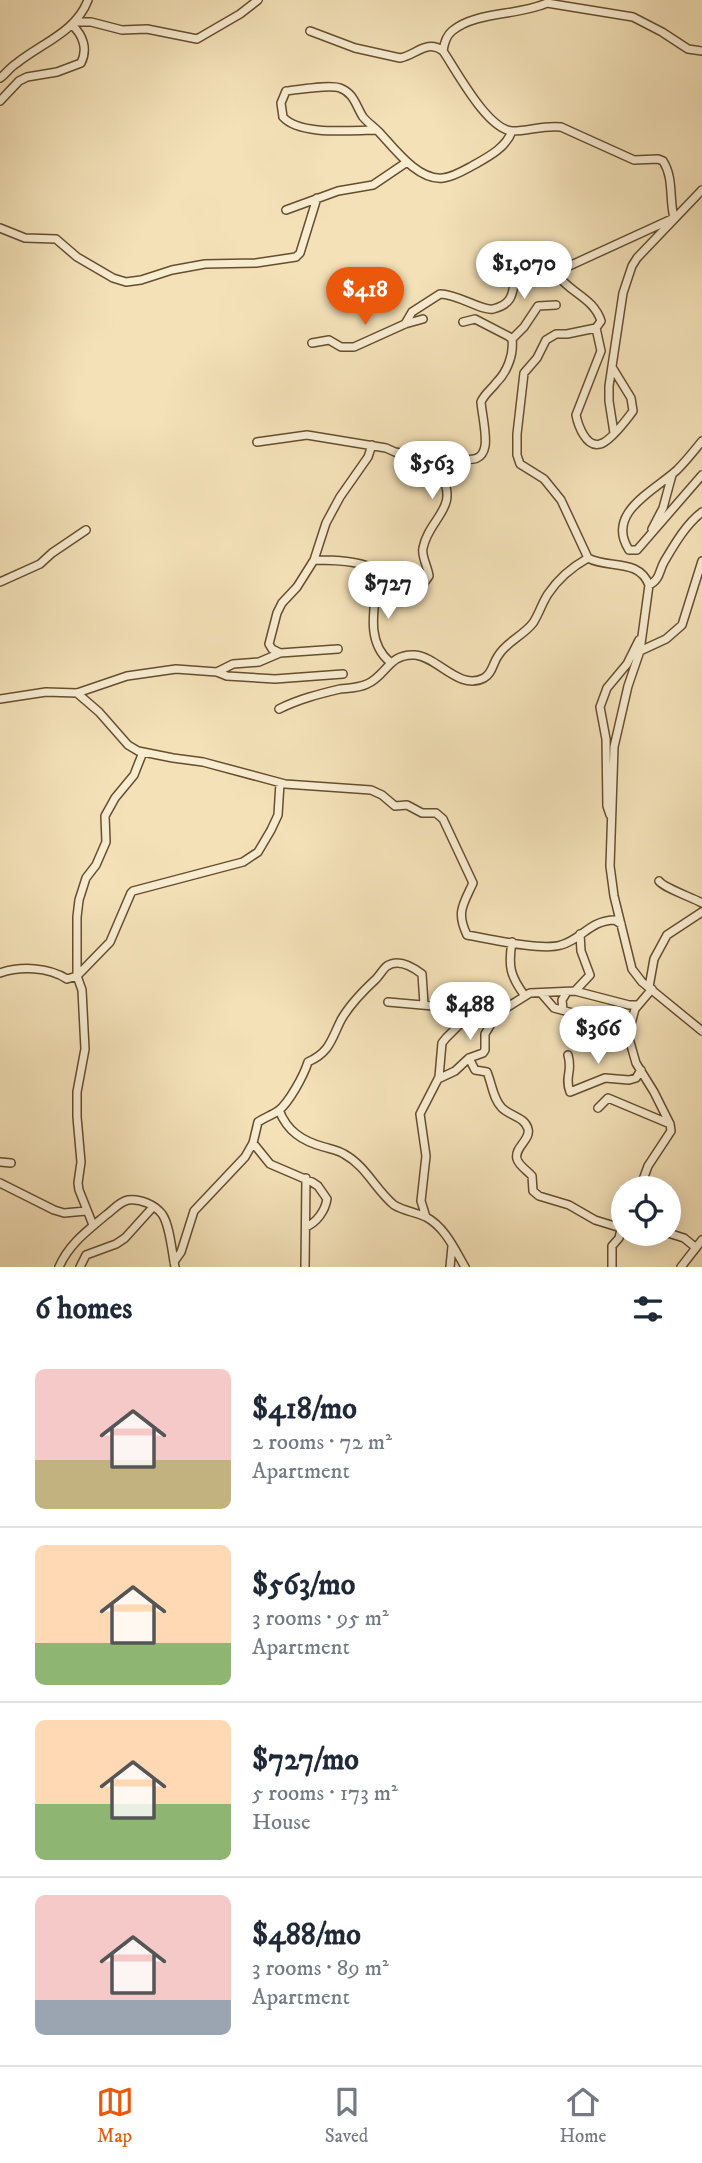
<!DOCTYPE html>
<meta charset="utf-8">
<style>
:root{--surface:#fff;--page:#f2f2f3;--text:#1f2937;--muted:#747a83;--line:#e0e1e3;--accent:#ea580c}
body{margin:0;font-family:"IM FELL DW Pica",serif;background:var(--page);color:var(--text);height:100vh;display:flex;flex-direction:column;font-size:26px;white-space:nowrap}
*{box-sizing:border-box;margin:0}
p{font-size:23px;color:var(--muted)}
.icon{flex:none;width:38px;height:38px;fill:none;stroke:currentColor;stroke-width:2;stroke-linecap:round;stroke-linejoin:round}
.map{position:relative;height:1267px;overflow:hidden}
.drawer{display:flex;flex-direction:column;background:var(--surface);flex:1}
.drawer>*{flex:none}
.controls{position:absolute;left:611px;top:1176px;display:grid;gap:14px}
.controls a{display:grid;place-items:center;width:70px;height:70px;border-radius:50%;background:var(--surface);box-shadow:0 4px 18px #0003;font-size:35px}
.price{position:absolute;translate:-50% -60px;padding:0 16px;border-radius:24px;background:#fff;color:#222;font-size:23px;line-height:46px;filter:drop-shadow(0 2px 4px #0008)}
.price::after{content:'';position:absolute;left:50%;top:42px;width:21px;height:16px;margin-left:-10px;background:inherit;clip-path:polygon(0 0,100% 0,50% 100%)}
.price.active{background:var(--accent);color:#fff}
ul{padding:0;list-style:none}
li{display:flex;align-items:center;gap:21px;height:175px;padding:0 35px}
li+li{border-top:2px solid var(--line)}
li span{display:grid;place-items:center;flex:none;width:196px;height:140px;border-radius:10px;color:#555}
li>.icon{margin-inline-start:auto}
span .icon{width:84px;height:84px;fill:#fffc;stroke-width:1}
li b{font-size:30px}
h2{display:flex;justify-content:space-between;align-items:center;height:84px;padding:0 35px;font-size:30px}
.dock{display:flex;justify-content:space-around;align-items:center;height:98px;border-top:2px solid var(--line);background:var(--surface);font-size:19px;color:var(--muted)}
.dock a{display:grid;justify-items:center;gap:4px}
.dock .active{color:var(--accent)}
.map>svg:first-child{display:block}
</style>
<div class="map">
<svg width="702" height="1267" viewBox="0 0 702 1267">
<rect width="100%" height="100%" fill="#f4e1b8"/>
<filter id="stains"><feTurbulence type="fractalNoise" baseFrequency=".00286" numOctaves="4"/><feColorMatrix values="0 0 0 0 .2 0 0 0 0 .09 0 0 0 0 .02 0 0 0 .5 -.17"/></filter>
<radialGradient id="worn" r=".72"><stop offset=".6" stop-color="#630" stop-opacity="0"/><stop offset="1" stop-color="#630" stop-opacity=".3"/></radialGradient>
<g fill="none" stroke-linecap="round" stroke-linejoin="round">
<g stroke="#654e2f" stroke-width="10">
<path id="minor" d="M 74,22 L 91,22 L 122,30 L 147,29 L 197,39 L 240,14 L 258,0
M 310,31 L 355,48 L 400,58 C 416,55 427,39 443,51 C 456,70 488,131 513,131 C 529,131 543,125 561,127 L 634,160 L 658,159 L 663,161 C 674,178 669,199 674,218 L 556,272
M 443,51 C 444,44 446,36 452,31 C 476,11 518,16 547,3 L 633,17 L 662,32 L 688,49 L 702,51
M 0,78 C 6,74 10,67 17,63 C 42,43 76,32 88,0
M 0,101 L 19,81 L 27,77 L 57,72 L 81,63 C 88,49 83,35 72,25
M 376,130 C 352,130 300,136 283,117 L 281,103 L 286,91 C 299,90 328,84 340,88 C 354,93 356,106 363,117 C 367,122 374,127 379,132 C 394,148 418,181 443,178 C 453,177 463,171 472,166 C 488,157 506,148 512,131
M 286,210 L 338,191 L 373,185 L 407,162
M 0,228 L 25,238 L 56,239 L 77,257 L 113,278 L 126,282 L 141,280 L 172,270 L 205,264 L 256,263 L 296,257 L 300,253 L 317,198
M 405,324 L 412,312 L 440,294 C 458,294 481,311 493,309 C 526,301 503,274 528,266 C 535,263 542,262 550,263 C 553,268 555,273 559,277 C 573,294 594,299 601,321 L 596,328 L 567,334 L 556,334 L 546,340 L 537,358 L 524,373 L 517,434 L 517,455 L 520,464 L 544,479 L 561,500 L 588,558 C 608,569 639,558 649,585 L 640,651 L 628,686 L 614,747 L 610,866 L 614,896 L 632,969 L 642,982 L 702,1031
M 596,328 L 601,351 L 576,415 C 578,425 586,448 600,444 C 610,442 627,419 633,411 L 631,398 L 612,367
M 512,339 L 524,327 L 538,306 L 556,305
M 312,343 L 329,340 L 341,347 L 354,347 L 405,324 L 423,319
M 614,433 L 609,401 L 609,386 L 623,293 L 632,266 L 637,258 L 702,190
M 702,441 C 694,451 686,461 677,470 C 654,491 605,513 629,550 L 637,550 L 702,475
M 257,442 L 307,435 L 386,448 L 395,452 L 417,456 L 441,475 C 460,508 429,518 423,548 C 421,556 428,567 429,576 L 418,591 L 404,597 C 382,588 390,583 376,571 C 364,560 330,560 314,560
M 441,475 C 444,443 480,475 485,446 C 487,435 482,414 481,402 C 485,393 491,390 496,383 C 507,372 514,355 512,339 L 508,336 L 475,319 L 463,322
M 652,529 L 663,508 L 672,475
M 382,577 L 377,582 C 374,610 366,642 390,662
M 0,582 L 40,564 L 52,553 L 86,530
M 649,585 C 660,580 659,571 664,562 C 674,545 686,524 702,512
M 640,651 L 666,639 L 682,625 L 702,561
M 280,653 L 272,649 L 269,644 L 277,613 L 282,603 L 297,587 L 314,560 L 326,523 L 340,497 L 368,457 L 372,445
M 217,672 L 233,664 L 259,662 L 280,653 L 338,649
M 77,693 L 99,712 L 128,745 L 138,751 L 173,758 L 203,762 L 285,784 L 371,790 L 382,795 L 395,806 L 407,805 L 422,813 L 436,813 L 443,819 L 473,883 C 463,905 456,912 467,935 C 490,939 541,951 561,945 C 581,940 590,920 615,920 L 621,924
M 0,699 L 46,692 L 77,693 L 127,676 L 176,669 L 217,672 L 227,676 L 275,679 L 343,674
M 279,709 C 299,699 319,694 340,689 C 349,688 359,688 367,684 C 386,676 389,653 415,655 C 438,657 459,691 484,678 C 492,674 493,663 498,656 C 506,642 523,636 533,623 C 539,614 542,603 548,594 C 558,579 572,567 588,558
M 610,815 L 607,806 L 606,739 L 600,707 L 607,688 L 627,664 L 639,640
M 659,881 C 664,888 691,897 702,903
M 512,942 C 508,966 510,976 525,996
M 0,973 C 21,966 48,967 67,979 L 77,976 L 110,942 L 131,893 L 133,891 L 243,862 L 258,852 L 271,830 L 278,815 L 280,783
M 649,987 L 654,959 L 667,935 L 702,912
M 575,991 L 590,975 L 581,951 L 580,934
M 541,993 L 554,1008 L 584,1016 L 588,1026
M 388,1002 L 456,1008 L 506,1008 L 530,993 L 575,991 L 629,1005 L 637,1005
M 563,1010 L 562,1000 L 567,992
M 568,1055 C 573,1073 564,1076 570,1092 L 605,1078 L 629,1080 L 636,1078 L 641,1070
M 469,1058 L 475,1070 L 487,1072 C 492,1084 493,1099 502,1108 C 510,1116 525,1117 528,1129 C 531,1140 514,1147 517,1159 C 519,1166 528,1171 532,1176 L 533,1191 L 539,1196 L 569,1205 L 595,1220 L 621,1228
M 438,1079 L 455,1071 L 469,1058 L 483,1053 L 485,1050 L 485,1034 L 500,1009
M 598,1108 L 608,1098 L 670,1124
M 279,1110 C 287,1131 302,1141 324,1147 C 331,1149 338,1150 344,1154 C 366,1166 375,1189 394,1205 C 404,1211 415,1212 426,1217 C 445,1227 455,1250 465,1267
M 253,1143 L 270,1164 L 312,1182 L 318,1186 L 327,1199 C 325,1211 317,1222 306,1227
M 0,1162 L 11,1163
M 0,1183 L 54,1210 L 64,1213 L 86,1211
M 640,1188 L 648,1166 L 671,1131 L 670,1124 L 654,1092 L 636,1063 L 628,1035 L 635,1009 L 652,989
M 426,1217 L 421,1201 L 426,1156 L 420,1114 L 439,1077 L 442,1043 L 446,1038 L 462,1022 L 471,1008
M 93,1225 L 79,1190 L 78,1183 L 81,1162 L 77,1117 L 77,1092 L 85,1049 L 82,990 L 77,976 L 77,917 L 79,900 L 86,878 L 96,865 L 106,842 L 105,816 L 115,798 L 134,775 L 143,752
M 668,1233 L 684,1238 L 695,1247
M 174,1262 L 181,1252 L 194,1211 L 245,1157 L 253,1143 L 258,1122 C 264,1118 272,1115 278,1111 C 289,1103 304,1075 308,1062 C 330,1052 331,1040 341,1020 C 350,1004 363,991 376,979 C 380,975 383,969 387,966 C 399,958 413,967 422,974 L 424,1004
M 59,1267 C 69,1244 87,1231 106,1215 C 113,1210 119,1202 128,1200 C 140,1198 155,1205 162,1214 C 170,1225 172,1253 175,1267
M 80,1267 L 86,1255 L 116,1244 L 125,1238 L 153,1207
M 305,1267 L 306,1178
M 450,1267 L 452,1246
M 612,1267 L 612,1246 L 619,1238 L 622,1225
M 681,1267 L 702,1240"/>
</g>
<use href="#minor" stroke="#f8ecd1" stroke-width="7"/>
</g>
<rect width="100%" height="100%" filter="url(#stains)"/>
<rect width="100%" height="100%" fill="url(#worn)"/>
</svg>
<div class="controls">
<a><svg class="icon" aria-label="locate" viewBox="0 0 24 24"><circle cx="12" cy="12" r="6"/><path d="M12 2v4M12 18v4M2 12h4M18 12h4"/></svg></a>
</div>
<b class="price" style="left:524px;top:301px">$1,070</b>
<b class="price active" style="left:365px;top:327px">$418</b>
<b class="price" style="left:432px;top:501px">$563</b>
<b class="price" style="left:388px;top:621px">$727</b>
<b class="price" style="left:470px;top:1042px">$488</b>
<b class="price" style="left:598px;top:1066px">$366</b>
</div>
<section class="drawer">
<h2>6 homes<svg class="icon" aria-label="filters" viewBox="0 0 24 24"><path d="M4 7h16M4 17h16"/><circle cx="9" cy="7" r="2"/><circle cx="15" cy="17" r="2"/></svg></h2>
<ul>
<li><span style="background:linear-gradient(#f6c9c9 65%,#c2b280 0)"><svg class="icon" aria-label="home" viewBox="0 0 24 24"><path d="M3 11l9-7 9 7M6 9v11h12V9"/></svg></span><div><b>$418/mo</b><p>2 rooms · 72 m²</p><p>Apartment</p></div></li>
<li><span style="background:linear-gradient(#ffd9b3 70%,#8fb573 0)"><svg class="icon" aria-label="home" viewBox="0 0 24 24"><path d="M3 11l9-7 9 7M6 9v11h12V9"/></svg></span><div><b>$563/mo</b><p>3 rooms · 95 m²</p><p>Apartment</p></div></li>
<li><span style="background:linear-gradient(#ffd9b3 60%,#8fb573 0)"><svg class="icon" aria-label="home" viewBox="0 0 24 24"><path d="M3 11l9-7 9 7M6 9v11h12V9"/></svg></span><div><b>$727/mo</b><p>5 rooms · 173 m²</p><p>House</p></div></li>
<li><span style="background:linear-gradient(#f6c9c9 75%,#9aa5b1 0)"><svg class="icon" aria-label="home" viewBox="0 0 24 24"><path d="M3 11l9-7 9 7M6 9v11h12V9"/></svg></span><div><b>$488/mo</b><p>3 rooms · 89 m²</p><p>Apartment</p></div></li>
</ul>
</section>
<nav class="dock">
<a class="active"><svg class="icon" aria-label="map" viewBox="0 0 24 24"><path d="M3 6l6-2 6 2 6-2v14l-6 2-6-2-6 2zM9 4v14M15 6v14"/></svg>Map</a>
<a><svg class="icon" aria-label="saved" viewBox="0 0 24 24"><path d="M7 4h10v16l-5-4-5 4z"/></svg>Saved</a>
<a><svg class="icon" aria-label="home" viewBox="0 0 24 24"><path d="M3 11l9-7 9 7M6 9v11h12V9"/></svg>Home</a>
</nav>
